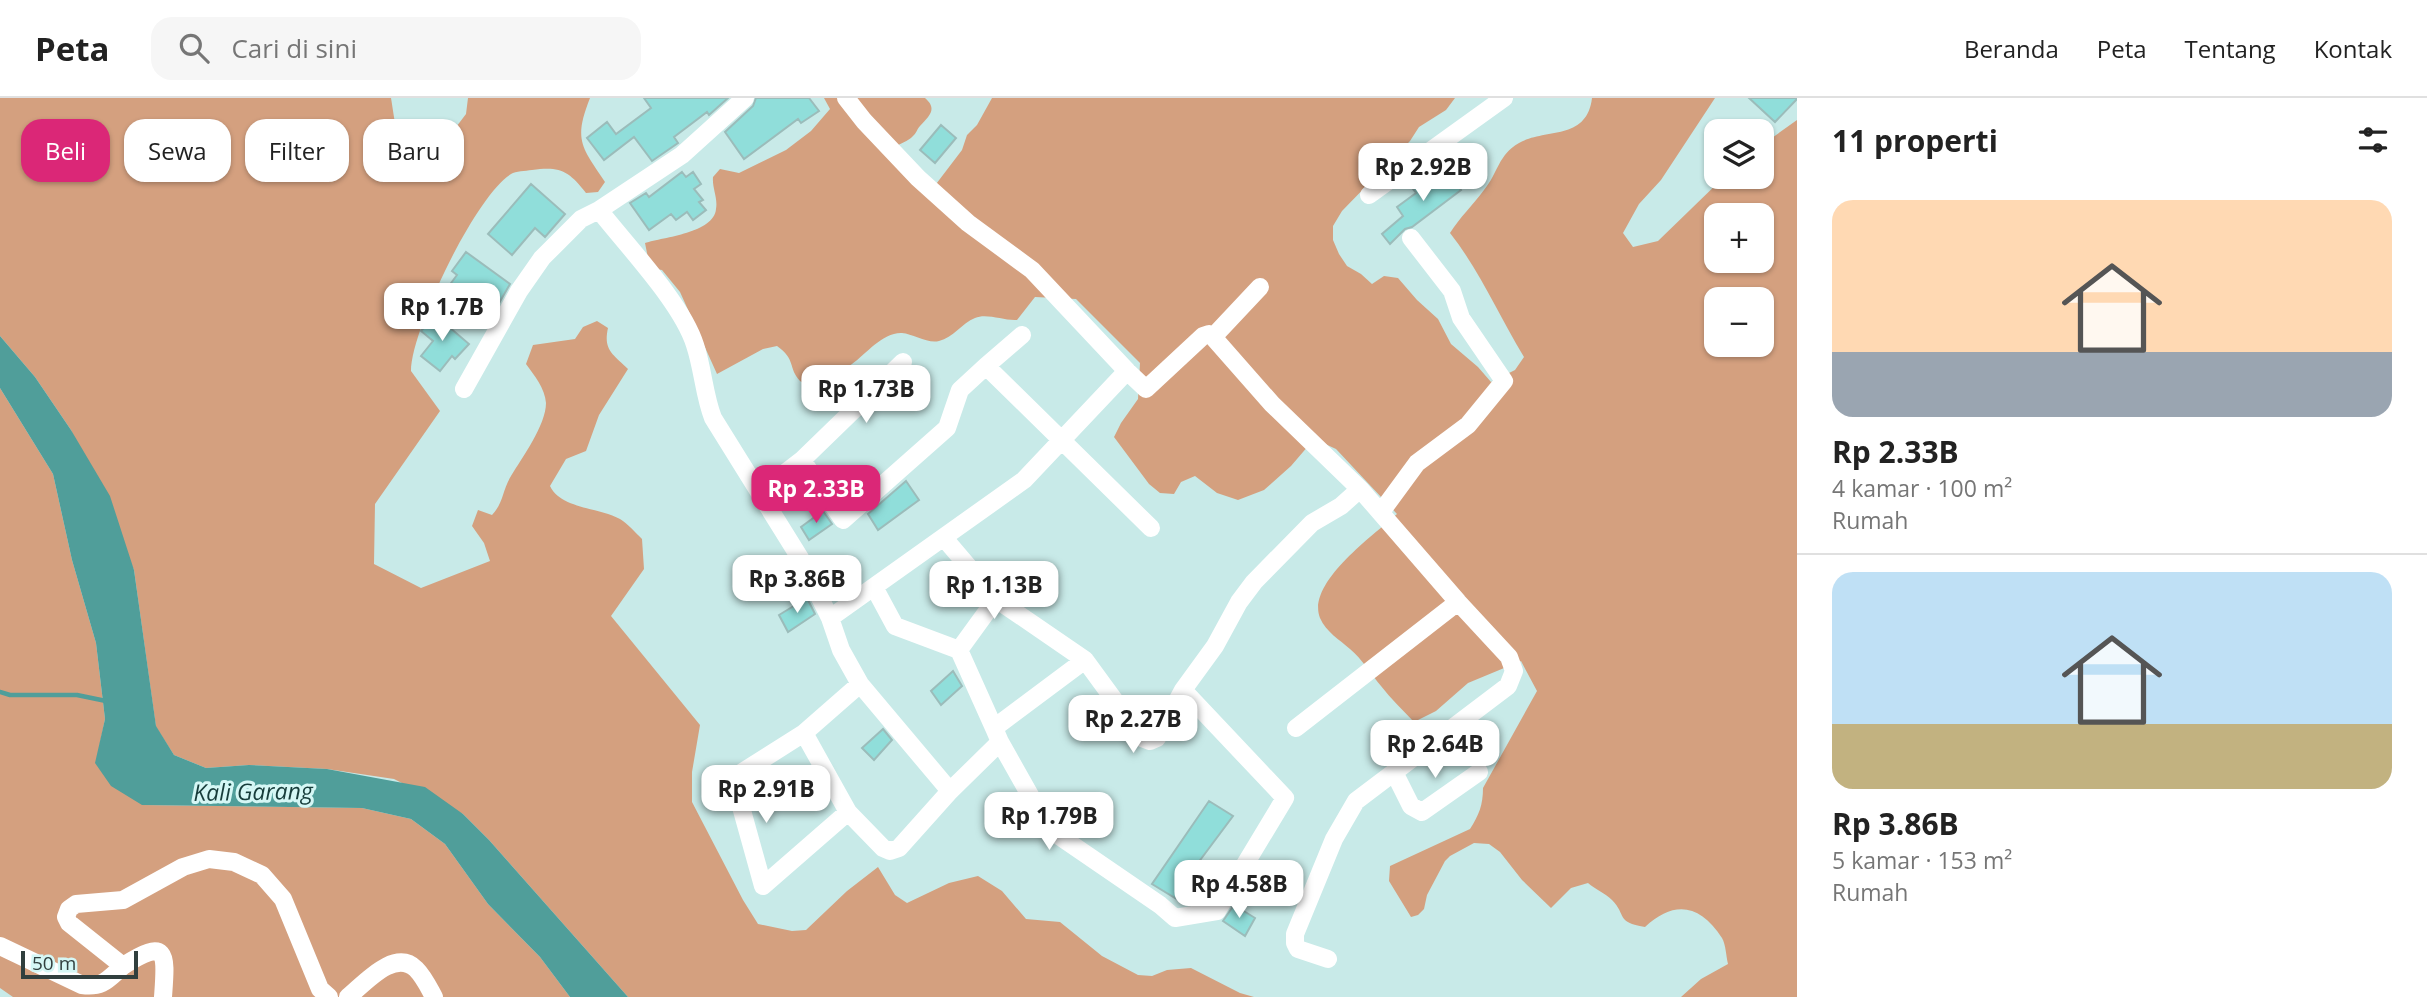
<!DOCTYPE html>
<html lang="id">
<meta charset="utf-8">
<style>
:root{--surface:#fff;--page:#f6f6f6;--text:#222;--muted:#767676;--line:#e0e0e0;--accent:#db2777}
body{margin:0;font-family:"Open Sans",sans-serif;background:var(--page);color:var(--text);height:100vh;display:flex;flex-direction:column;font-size:26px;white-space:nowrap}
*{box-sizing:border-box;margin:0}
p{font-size:23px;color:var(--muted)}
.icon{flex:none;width:38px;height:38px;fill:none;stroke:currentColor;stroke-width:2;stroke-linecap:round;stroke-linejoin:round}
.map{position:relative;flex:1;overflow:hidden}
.panel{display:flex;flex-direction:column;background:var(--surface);width:630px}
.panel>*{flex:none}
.hud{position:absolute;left:21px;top:21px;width:665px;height:63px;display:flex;gap:14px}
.controls{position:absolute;left:1704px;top:21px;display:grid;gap:14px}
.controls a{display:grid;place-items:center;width:70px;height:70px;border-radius:14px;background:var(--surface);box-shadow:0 2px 5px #0004;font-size:35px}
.scale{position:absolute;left:21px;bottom:18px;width:117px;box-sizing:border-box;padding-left:7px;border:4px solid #313f3e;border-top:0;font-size:19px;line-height:24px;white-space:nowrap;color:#313f3e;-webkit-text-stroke:5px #d5f7f5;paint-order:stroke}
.price{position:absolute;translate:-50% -60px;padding:0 16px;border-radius:14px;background:#fff;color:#222;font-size:23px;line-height:46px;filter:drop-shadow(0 2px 4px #0008)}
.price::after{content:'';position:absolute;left:50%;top:42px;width:21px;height:16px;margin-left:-10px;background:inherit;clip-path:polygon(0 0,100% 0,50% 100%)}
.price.current{background:var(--accent);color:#fff}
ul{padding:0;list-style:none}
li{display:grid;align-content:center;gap:14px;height:371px;padding:0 35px}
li+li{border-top:2px solid var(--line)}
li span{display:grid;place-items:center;height:217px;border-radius:21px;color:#555}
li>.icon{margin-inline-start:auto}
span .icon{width:126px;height:126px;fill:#fffc;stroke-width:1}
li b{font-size:30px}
h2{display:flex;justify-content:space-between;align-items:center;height:84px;padding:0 35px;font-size:30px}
.tag{padding:0 24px;border-radius:21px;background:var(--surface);box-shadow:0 2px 5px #0004;font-size:24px;line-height:63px}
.tag.current{background:var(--accent);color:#fff}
header{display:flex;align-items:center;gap:42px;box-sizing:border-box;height:98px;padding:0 35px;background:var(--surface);border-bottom:2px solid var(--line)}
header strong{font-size:33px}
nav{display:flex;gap:38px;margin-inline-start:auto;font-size:24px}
.search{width:490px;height:63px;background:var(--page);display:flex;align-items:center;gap:18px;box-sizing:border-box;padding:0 24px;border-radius:21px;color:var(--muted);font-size:26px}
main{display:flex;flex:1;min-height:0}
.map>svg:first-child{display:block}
</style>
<header>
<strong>Peta</strong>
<div class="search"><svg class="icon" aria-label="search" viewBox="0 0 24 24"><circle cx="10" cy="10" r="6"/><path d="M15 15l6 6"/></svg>Cari di sini</div>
<nav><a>Beranda</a><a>Peta</a><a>Tentang</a><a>Kontak</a></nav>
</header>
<main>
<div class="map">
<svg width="1797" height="899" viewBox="0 0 1797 899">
<rect width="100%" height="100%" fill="#c8eae8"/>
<path fill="#d4a07f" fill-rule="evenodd" d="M 0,0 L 391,0 C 395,23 395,42 414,58 L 438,53 L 466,16 L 468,0 L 590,0 C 573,43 582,49 605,84 L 598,94 L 586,95 C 569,73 560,68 532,72 C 525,73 516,73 511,76 C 476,97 411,232 411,273 L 440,313 L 375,406 L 374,466 L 421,490 L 490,463 L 484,445 L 472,428 L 478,412 L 492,417 C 504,404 502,393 511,378 C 522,360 546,327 546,305 C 545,290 534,277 526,266 L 533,247 L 575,241 L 583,229 L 597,223 L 608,230 C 603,252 613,256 628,271 L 599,317 L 586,353 L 566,361 L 550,388 C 561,411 598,409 620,421 C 628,426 635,434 642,441 L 644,471 L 611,518 L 700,627 L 692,674 L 692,704 L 743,802 L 758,826 L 792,833 L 806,832 L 847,793 L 878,769 L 895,797 L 907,805 L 949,785 L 978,778 L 1002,793 L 1026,821 L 1060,824 L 1102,858 L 1138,877 L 1152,878 L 1167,872 L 1191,870 L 1240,895 L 1254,899 L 628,899 L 489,742 L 463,716 L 394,681 L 327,671 L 249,667 L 206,670 L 174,657 L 156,629 L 134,472 L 71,332 L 35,279 L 0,238 Z
M 824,0 L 925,0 C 938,11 929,18 920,28 C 917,31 916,36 913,38 C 908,44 900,44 894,51 C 896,78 909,82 930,94 L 962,52 L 967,37 L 977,27 L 992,0 L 1455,0 L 1446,12 L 1419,29 L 1410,43 L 1342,113 L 1333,128 L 1333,142 L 1339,156 L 1347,168 L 1361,176 L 1372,186 L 1384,178 L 1398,180 L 1417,202 L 1438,221 L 1451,246 L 1478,269 L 1491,284 L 1515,272 L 1524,259 C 1499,218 1480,173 1450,135 C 1460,119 1473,107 1484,92 C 1498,75 1498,57 1519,45 C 1545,30 1587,43 1592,0 L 1715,0 L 1661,82 L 1639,106 L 1623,135 L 1633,149 L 1658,143 L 1724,79 L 1762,79 L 1762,47 L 1797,22 L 1797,899 L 1681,899 L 1701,881 L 1728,866 C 1726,858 1726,847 1722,840 C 1700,806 1674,802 1645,829 C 1615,824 1627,817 1612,802 C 1605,795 1595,791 1588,785 L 1571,790 L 1551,810 L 1522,782 L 1500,754 L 1489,746 L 1474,745 L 1450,758 L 1445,763 L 1427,797 L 1424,811 L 1418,817 L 1411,819 L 1389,783 L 1390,768 L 1470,731 C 1479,717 1483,707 1483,690 L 1537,593 L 1521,563 L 1468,585 L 1436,613 L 1414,624 C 1403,612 1391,601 1381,588 C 1371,576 1362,561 1350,551 C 1340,542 1326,534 1320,520 C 1306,485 1374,437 1397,416 L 1336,351 L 1323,345 L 1309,347 L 1291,368 L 1264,392 L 1238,402 L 1217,395 L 1195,378 L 1181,384 L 1174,396 L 1160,395 L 1149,386 L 1114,339 L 1121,325 L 1138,301 L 1140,265 L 1076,201 L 1035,199 L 1017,222 C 1004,223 987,215 975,220 C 962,225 953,240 939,243 C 928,246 913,236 902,235 C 883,234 866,256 852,266 C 840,274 828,281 816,290 C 811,288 804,286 800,283 C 788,270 796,261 777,248 L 763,251 L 717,276 L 680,194 L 662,172 L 650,170 L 645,145 C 664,139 714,135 716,111 C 718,100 712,90 713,79 L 720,71 L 739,75 L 786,52 L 811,33 L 830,11 ZM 1717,117 L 1762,117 L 1762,163 L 1717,163 ZM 1717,201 L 1762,201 L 1762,247 L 1717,247 Z
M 0,290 L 53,376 L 72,462 L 96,545 L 105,621 L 96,665 L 143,707 L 362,710 L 411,721 L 445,746 L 488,806 L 540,859 L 570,899 L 13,899 L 0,890 Z"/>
<path fill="#509e9a" d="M 0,238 L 35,279 L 71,332 L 110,398 L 134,472 L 156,628 L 174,657 L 206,670 L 249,667 L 327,671 L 425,689 L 463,716 L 489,742 L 628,899 L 570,899 L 540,859 L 488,806 L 445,746 L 411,721 L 362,710 L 142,707 L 111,688 L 95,665 L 105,621 L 96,545 L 72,462 L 53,376 L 0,290 Z"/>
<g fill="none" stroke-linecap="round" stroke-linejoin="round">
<path stroke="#509e9a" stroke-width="4.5" d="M 0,594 L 10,597 L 77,597 L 106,603"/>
</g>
<path fill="#90deda" stroke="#9bbcba" stroke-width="2" d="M 644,0 L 728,0 L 709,17 L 707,14 L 674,39 L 678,45 L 652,63 L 634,39 L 604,62 L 587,40 L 607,24 L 616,36 L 651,10 Z
M 756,0 L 809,0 L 819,13 L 801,25 L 798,21 L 744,61 L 725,34 L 753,8 Z
M 1749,0 L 1797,0 L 1797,1 L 1775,24 Z
M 941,27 L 956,40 L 935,65 L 920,52 Z
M 1447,72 L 1461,92 L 1412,129 L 1405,131 L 1390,146 L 1382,136 L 1403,118 L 1397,109 L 1416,95 L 1413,91 L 1426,81 L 1429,85 Z
M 682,74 L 686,79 L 693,74 L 701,86 L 694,91 L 703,102 L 699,104 L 706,112 L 693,122 L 687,114 L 676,122 L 671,116 L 649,132 L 630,105 L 646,95 L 649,99 Z
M 531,86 L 565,116 L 545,139 L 535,130 L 512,157 L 488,136 Z
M 466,154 L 510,186 L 498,207 L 485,198 L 472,216 L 443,196 L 457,177 L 452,173 Z
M 435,217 L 469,246 L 455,261 L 452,258 L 440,273 L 421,258 L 433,243 L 421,233 Z
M 906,383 L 919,402 L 878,432 L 868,416 Z
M 823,413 L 832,426 L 809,442 L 801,429 Z
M 807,500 L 815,516 L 788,534 L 779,517 Z
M 953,573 L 962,588 L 941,607 L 931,593 Z
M 883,631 L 892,642 L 874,662 L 862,650 Z
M 1209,703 L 1233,718 L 1192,773 L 1195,775 L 1180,803 L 1152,786 Z
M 1234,807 L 1255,820 L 1245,838 L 1223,823 Z"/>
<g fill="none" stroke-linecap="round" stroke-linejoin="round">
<path stroke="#fff" stroke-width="18" d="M 1369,97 L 1504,0
M 599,112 C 627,148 682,205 695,247 C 703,271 704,297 713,320 L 800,460 L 830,520 L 841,552 L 860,586 L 950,693 L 1000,644 L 994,630 L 1085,562 L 1142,640 L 1150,643 L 1157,640 L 1183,592 L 1215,548 L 1239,504 L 1254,484 L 1312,425 L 1341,408 L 1360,391 L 1458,504 L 1509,559 L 1514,573 L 1508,588 L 1356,703 L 1334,741 L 1295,836 L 1295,845 L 1298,851 L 1328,861
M 1213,239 L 1260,189
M 986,268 L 1022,237
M 1127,273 L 1146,291 L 1203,238 L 1209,236 L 1213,239 L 1272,306 L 1360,391
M 464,291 L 519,193 L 542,160 L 581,121 L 599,112 L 682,57 L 745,0
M 802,362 L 903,264
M 760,394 L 802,362 L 843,422 L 947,330 L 960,292 L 986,268 L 1151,430
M 1381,414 L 1417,365 L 1468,327 L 1504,283 L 1461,220 L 1452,193 L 1411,140
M 944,440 L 996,501 L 1085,562
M 874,489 L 895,528 L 959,552 L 994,630
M 830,520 L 1024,382 L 1127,273 L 1032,172 L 968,125 L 918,80 L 864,23 L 846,0
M 959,552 L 996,501
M 860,586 L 804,635 L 848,714 L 883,750 L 890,753 L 899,750 L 950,693
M 1296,630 L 1458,504
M 804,635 L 733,680 L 763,788 L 848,714
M 1000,644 L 1049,731 L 1160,807 L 1175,820 L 1217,813 L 1285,700 L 1183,592
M 1394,674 L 1411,708 L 1422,714 L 1479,674
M 0,848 L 82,887 C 103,890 108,881 123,868 L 69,825 L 66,819 L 69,811 L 76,806 L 123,802 L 183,769 L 209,761 L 234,764 L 262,777 L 283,801 L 320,891 L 329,899
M 123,868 C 169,838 166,857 163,899
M 348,899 C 365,885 395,850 416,871 C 424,879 429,890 434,899"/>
</g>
<g text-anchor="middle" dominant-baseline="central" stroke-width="6" stroke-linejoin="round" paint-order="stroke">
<g font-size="23" font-style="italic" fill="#173d3b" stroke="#d5f7f5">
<text transform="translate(253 693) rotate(-1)">Kali Garang</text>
</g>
</g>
</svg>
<div class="controls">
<a><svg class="icon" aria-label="layers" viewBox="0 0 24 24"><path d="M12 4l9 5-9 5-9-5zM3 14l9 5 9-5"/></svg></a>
<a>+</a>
<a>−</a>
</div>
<div class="scale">50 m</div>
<b class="price" style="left:1423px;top:105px">Rp 2.92B</b>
<b class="price" style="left:442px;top:245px">Rp 1.7B</b>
<b class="price" style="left:866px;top:327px">Rp 1.73B</b>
<b class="price current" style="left:816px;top:427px">Rp 2.33B</b>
<b class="price" style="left:797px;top:517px">Rp 3.86B</b>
<b class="price" style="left:994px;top:523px">Rp 1.13B</b>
<b class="price" style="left:1133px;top:657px">Rp 2.27B</b>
<b class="price" style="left:1435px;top:682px">Rp 2.64B</b>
<b class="price" style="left:766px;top:727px">Rp 2.91B</b>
<b class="price" style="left:1049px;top:754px">Rp 1.79B</b>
<b class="price" style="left:1239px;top:822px">Rp 4.58B</b>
<div class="hud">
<a class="tag current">Beli</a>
<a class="tag">Sewa</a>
<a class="tag">Filter</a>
<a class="tag">Baru</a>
</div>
</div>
<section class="panel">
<h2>11 properti<svg class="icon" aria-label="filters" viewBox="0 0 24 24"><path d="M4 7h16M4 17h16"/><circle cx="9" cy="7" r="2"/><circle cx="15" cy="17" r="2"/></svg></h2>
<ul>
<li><span style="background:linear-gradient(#ffd9b3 70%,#9aa5b1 0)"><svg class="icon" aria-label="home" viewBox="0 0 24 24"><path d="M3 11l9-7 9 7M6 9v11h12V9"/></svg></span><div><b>Rp 2.33B</b><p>4 kamar · 100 m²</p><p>Rumah</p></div></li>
<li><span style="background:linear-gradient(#bfe0f5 70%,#c2b280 0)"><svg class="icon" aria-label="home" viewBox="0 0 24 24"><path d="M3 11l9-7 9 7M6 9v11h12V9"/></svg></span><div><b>Rp 3.86B</b><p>5 kamar · 153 m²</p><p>Rumah</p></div></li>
</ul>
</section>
</main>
